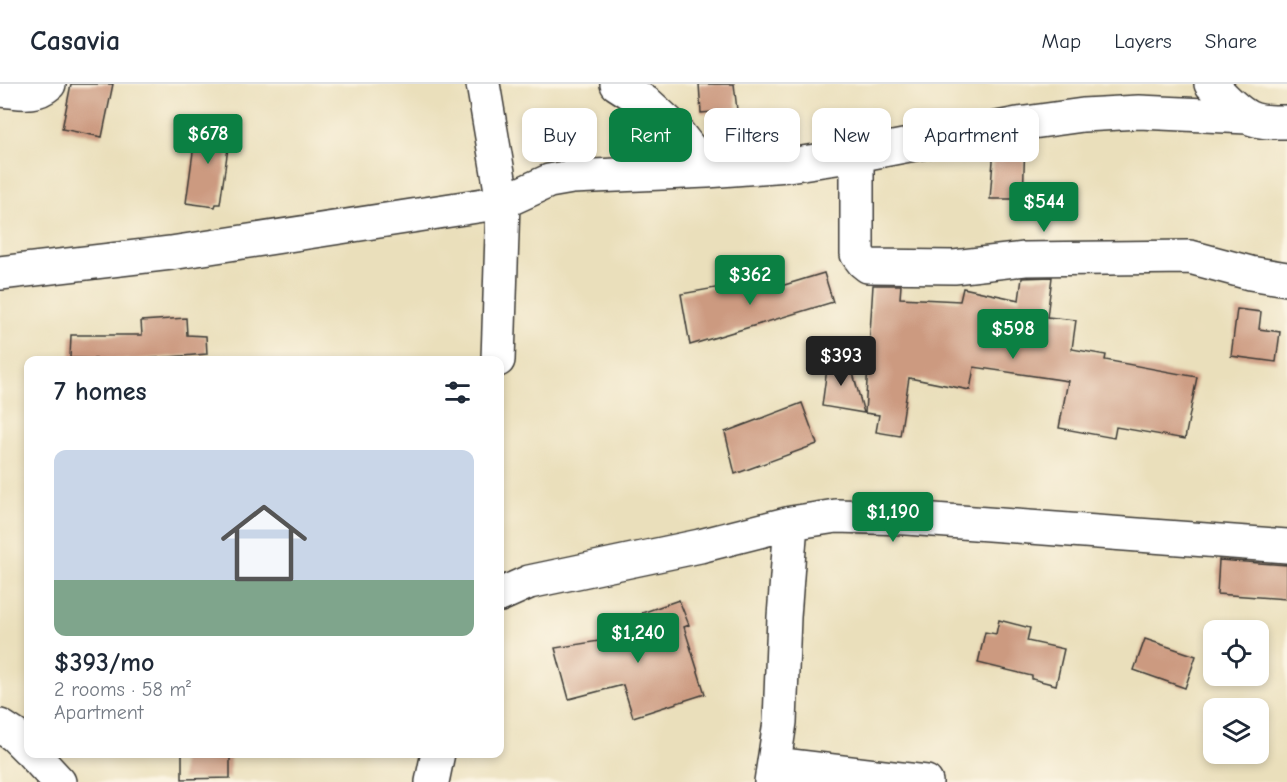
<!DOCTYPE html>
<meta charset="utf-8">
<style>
:root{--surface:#fff;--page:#f2f2f3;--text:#1f2937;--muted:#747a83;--line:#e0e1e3;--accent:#0b8043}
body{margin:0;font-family:"Comic Neue",sans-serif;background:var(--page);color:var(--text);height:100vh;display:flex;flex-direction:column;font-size:22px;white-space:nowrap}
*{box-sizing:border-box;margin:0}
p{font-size:20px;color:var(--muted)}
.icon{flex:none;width:33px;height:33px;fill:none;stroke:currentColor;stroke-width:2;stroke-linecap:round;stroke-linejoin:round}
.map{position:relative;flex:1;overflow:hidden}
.sheet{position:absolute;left:24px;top:272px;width:480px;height:402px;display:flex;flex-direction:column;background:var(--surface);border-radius:12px;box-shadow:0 3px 9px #0003}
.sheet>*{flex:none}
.banner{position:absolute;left:522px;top:24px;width:570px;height:54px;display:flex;gap:12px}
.tools{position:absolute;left:1203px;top:536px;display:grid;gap:12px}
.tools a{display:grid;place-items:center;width:66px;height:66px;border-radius:12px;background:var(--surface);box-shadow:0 3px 9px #0003;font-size:30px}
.price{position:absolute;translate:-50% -51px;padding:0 14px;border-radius:6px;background:var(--accent);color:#fff;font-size:20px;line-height:39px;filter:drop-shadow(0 2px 3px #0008)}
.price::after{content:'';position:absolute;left:50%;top:36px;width:18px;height:14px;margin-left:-9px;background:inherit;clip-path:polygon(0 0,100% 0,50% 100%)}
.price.active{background:#222;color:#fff}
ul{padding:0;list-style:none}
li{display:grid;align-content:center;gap:12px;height:318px;padding:0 30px}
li+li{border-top:2px solid var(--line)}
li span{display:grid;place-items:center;height:186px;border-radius:12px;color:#555}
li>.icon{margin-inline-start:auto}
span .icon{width:108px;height:108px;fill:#fffc;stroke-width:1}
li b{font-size:26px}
h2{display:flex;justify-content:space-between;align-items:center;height:72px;padding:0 30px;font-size:26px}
.tag{padding:0 21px;border-radius:12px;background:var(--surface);box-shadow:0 3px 9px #0003;font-size:21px;line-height:54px}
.tag.active{background:var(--accent);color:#fff}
header{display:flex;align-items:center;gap:36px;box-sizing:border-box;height:84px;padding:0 30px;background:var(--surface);border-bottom:2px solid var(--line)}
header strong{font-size:28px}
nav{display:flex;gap:33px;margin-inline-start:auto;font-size:21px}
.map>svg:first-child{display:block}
</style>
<header>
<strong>Casavia</strong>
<nav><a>Map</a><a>Layers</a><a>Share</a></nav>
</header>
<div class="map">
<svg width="1287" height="698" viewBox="0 0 1287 698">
<rect width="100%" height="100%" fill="#fcf5e5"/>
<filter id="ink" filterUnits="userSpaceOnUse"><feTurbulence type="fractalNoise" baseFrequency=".0167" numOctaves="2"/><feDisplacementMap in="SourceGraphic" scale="12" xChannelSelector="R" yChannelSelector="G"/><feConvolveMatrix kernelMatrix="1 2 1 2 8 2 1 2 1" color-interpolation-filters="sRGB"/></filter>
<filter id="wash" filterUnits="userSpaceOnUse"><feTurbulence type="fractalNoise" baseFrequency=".008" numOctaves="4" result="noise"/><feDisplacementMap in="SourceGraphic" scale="24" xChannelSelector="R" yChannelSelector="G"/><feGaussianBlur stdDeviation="1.35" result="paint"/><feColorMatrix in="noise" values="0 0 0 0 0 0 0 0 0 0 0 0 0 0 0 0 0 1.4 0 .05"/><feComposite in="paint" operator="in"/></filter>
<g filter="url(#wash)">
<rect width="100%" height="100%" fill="#eadfbb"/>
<g id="blocks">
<path fill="#cc9a80" d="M 71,0 L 113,0 L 102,53 L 62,45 Z
M 699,0 L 734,0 L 737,26 L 701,29 Z
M 197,39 L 231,43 L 220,120 L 216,120 L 215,123 L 186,119 Z
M 1025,58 L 1023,115 L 990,115 L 994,64 Z
M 824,189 L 833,218 L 690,261 L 681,210 L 732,201 L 733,207 L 778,194 L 781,202 Z
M 1052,193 L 1047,233 L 1076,236 L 1072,265 L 1106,271 L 1105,276 L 1197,293 L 1185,355 L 1116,343 L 1114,354 L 1059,344 L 1068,297 L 974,283 L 970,306 L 909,294 L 900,352 L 876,348 L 879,331 L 865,329 L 873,201 L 901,201 L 900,214 L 960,217 L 963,204 L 1019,216 L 1022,194 Z
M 1237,225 L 1261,228 L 1259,245 L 1280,248 L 1276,278 L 1231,272 Z
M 186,234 L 187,251 L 206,252 L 207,270 L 132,276 L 70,274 L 71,251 L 142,251 L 141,237 Z
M 848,271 L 864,329 L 822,322 L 828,277 Z
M 802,319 L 817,360 L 735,390 L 725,348 Z
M 1219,476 L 1287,481 L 1287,515 L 1217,510 Z
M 679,516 L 689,541 L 684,543 L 705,610 L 633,633 L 623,601 L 569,615 L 555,564 L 649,549 L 642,529 Z
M 999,536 L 1030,544 L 1027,557 L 1064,565 L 1056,601 L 1032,595 L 1032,592 L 978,579 L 985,548 L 996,550 Z
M 1145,555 L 1196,572 L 1185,604 L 1134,586 Z
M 182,669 L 230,669 L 230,694 L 182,695 Z"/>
</g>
</g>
<g filter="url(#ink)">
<use href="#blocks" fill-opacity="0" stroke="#3b3934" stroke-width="1.5"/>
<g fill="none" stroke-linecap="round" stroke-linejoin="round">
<g stroke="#3b3934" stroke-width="36">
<path id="street" d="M 483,0 L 503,118 L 498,276
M 617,0 L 648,20 L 672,42 L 707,87
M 1211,0 C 1221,11 1235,26 1248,33 C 1259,39 1274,38 1287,38
M 0,6 C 18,7 34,13 49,0
M 857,71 L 857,170 L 863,178 L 868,182 L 954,183 L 1025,175 L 1190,173 L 1250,189 L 1287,195
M 0,189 L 171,169 L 503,118 L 549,97 L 572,93 L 707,87 L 788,81 L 857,71 L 1018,40 L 1083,31 L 1139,28 L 1248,33
M 500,511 L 529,498 L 700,462 L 791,439 L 836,432 L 907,434 L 1287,462
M 0,642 L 14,651 L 28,665
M 32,669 L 59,698
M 774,680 L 926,698
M 432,698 L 438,669
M 771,698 L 780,638 L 784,533 L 791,439"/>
</g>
<use href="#street" stroke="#fff" stroke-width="33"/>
</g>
</g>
</svg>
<div class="tools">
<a><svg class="icon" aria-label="locate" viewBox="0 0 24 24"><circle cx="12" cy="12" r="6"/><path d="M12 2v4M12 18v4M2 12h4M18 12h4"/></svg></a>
<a><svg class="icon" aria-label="layers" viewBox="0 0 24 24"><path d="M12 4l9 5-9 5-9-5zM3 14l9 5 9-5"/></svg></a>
</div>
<b class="price" style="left:208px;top:81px">$678</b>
<b class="price" style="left:1044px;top:149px">$544</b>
<b class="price" style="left:750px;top:222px">$362</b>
<b class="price" style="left:1013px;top:276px">$598</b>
<b class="price active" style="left:841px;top:303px">$393</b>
<b class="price" style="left:893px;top:459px">$1,190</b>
<b class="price" style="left:638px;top:580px">$1,240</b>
<div class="banner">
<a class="tag">Buy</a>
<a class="tag active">Rent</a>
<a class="tag">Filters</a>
<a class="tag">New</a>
<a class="tag">Apartment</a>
</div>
<section class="sheet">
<h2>7 homes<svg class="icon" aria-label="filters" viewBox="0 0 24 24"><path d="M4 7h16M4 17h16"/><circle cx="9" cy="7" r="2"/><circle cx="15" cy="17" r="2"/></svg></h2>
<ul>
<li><span style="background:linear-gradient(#c9d6e8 70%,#7fa58c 0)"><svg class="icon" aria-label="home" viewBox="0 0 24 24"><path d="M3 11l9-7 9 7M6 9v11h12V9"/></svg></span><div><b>$393/mo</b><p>2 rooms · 58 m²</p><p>Apartment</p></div></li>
</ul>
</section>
</div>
